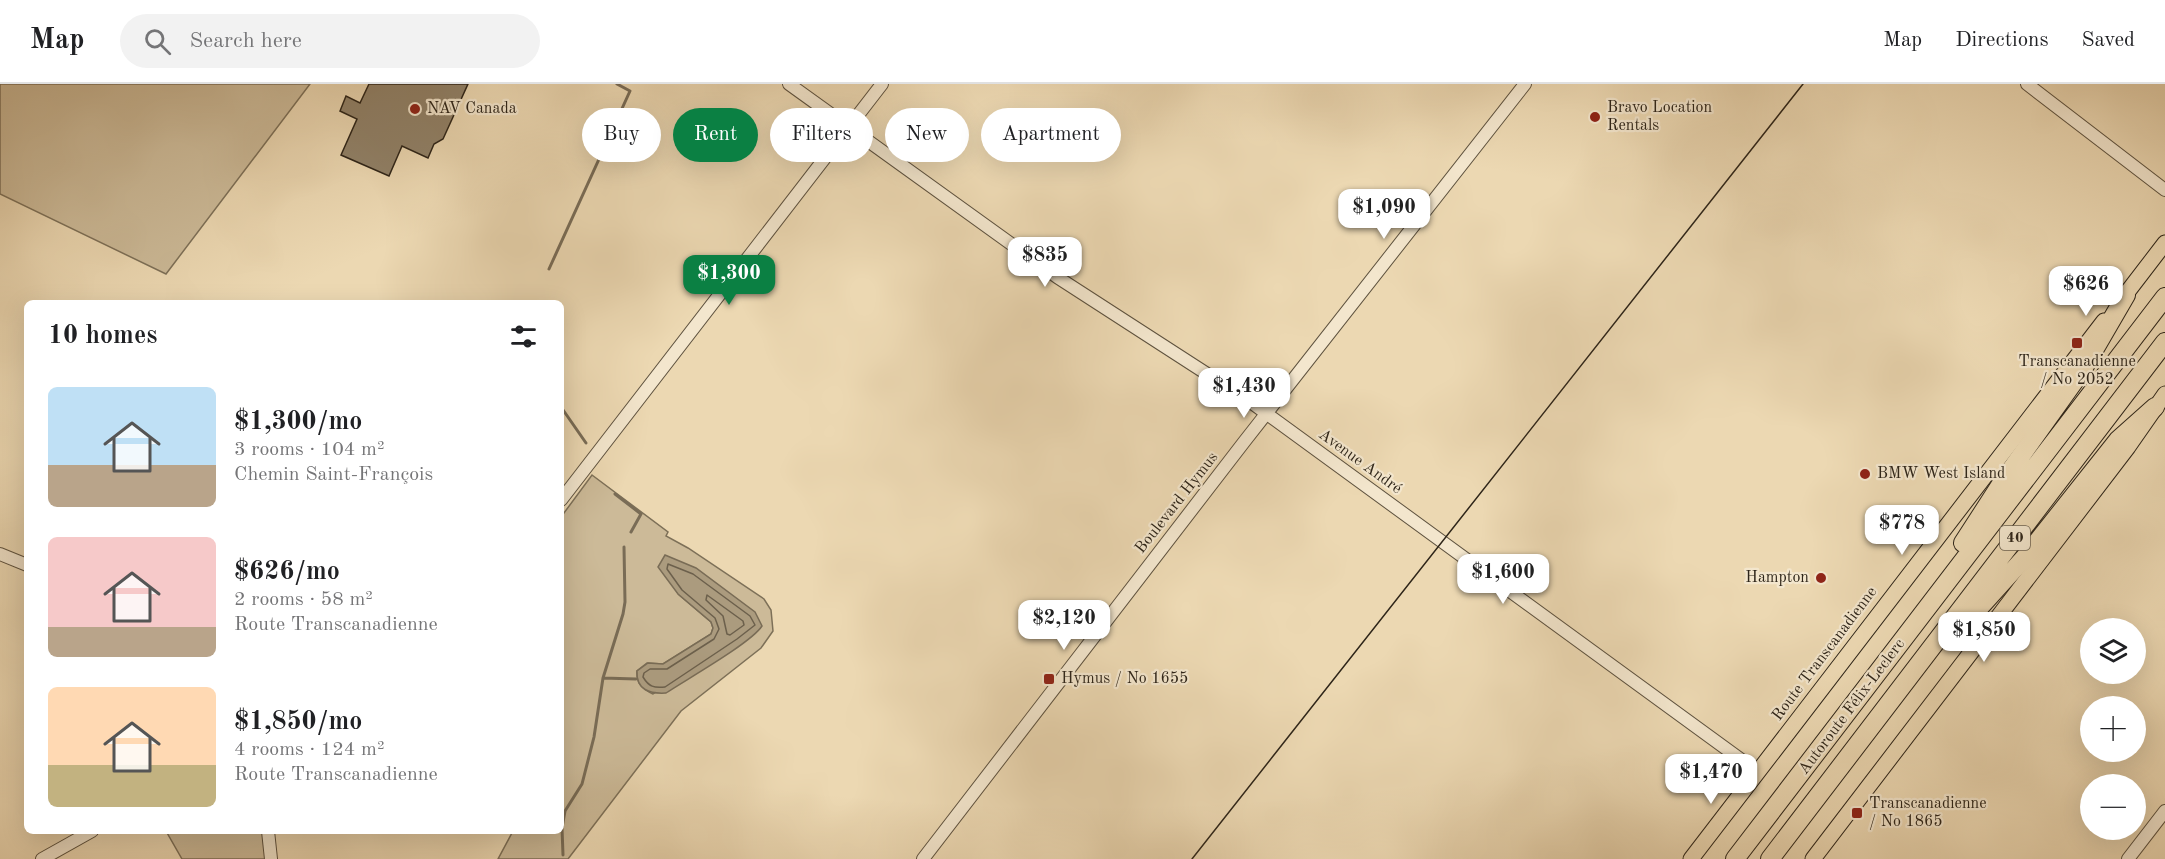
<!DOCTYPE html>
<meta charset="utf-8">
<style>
:root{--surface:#fff;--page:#f2f2f2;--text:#202124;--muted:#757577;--line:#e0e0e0;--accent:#0b8043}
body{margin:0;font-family:"Old Standard TT",serif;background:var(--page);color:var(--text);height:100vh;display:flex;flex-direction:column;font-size:22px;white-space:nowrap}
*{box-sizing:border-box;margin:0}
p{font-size:20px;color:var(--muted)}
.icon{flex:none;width:33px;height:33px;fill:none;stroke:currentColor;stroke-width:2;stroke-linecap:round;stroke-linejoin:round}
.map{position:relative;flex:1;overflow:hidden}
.side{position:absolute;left:24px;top:216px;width:540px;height:534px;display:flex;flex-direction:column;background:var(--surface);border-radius:9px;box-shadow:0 6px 24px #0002}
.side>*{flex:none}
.guide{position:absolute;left:582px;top:24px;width:570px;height:54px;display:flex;gap:12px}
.controls{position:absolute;left:2080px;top:534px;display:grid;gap:12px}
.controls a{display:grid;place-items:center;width:66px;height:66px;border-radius:50%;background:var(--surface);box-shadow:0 6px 24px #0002;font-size:30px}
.price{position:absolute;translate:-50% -51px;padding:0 14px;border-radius:12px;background:#fff;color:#222;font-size:20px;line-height:39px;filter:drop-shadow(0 2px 3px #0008)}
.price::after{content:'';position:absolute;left:50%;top:36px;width:18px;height:14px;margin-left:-9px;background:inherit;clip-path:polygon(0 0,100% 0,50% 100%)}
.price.current{background:var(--accent);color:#fff}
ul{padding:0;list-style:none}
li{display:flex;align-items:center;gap:18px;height:150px;padding:0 24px}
li span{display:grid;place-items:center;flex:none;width:168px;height:120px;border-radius:9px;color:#555}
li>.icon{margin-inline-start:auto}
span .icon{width:72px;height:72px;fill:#fffc;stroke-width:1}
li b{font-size:26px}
h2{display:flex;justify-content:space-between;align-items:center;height:72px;padding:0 24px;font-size:26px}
.chip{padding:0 21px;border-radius:27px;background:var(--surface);box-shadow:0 6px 24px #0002;font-size:21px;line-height:54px}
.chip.current{background:var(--accent);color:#fff}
header{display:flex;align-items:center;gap:36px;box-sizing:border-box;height:84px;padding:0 30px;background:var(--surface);border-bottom:2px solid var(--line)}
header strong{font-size:28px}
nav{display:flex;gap:33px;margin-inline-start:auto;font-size:21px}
.search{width:420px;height:54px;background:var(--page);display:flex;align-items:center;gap:15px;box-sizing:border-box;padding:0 21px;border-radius:33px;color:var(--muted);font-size:22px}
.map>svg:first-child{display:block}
</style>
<header>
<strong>Map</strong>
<div class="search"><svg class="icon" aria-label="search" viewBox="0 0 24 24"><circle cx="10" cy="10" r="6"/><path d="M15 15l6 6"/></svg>Search here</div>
<nav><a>Map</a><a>Directions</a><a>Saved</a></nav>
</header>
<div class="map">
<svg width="2165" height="775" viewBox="0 0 2165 775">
<rect width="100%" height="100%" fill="#ecd8b2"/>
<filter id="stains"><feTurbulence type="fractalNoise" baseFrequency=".00333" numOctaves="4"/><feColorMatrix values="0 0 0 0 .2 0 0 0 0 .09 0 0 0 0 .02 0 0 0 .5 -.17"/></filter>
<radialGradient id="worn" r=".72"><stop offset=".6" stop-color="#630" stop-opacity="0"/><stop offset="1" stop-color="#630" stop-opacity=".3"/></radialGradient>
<path fill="#ccba98" stroke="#7d7058" stroke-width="1.5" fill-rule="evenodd" d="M 0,0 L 310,0 L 166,190 L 0,110 Z
M 592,391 L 668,448 L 666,452 L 688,464 L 764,515 L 771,526 L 773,547 L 761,564 L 681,627 L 568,775 L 498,775 L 513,747 L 561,747 L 561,433 ZM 678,510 L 741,560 L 653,610 C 642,605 636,599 637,587 L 647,579 L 663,580 L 711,550 L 713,544 L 711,538 Z
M 166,747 L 268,747 L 271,775 L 182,775 Z"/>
<path fill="#ab9b7e" stroke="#796c56" stroke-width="1.5" d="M 665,471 L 696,484 L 755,528 L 762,542 C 751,559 687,595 666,609 C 650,610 636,606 637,587 L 648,579 L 663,580 L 711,550 L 713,544 L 711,538 L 678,510 L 658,483 Z"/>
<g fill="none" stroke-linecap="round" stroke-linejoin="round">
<path stroke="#6c604c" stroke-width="1.5" d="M 668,480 L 693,490 L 750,532 L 755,541 L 737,555 L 665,603 C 654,604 649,603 643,593 L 644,589 L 650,585 L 667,585 L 714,555 L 719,545 L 715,534 L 682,506 L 667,485 Z
M 707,511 L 743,537 L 744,541 L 730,551 L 727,550 L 723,532 L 706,516 Z"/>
<path stroke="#796c56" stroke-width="3" d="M 549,185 L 630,7 L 617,0
M 561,323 L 586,359
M 615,410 L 641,430 L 631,448
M 603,594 L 636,595
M 563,771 L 562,744 L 565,727 L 582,700 L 594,653 L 603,594 L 623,530 L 625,518 L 624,463"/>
</g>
<path fill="#918269" stroke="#2e2519" stroke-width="1.5" d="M 369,0 L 468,0 L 443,55 L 434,60 L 428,74 L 402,62 L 389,92 L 341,71 L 357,35 L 340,27 L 346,12 L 360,19 Z"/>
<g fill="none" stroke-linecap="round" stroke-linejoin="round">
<g stroke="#5e523f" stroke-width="14">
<path id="minor" d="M 789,0 L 1057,193 L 1252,319 L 1758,688
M 2027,0 L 2165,106
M 561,416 L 882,0
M 0,470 L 27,481
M 268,747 L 271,775
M 42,775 L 92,747
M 923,775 L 1244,358 L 1525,0
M 2128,775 L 2165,727"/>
</g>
<g stroke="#2e2519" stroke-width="17">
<path id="major" d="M 2119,219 L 2165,159
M 1691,775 L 2104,237
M 1813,775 L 2128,363 L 2165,310"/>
</g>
<g stroke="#2e2519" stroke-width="20">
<path id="highway" d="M 1963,459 L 2005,394 L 2083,285 L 2126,211
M 1951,555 L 2026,472 L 2118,356 L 2155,323
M 1735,775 L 2165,213
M 1770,775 L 2165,258"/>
</g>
<use href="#minor" stroke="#f3e6cd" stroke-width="12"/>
<use href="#major" stroke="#ecd8b2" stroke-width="15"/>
<use href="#highway" stroke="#ecd8b2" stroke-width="18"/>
<path stroke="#2e2519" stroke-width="1.5" d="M 1192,775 L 1803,0"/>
</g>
<g fill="#8f2418" stroke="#f3e6cd" stroke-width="2">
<circle cx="415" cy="25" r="6"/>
<circle cx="1595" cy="33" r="6"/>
<rect x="2071" y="253" width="12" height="12" rx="3"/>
<circle cx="1865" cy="390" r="6"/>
<circle cx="1821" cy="494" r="6"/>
<rect x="1043" y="589" width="12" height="12" rx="3"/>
<rect x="1851" y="723" width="12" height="12" rx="3"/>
</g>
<g text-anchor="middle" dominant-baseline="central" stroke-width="4.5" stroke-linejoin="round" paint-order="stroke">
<rect fill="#f3e6cd" stroke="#695f4f" stroke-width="1.5" x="2000" y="442" width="30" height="24" rx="4.5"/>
<g font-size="15" font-weight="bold" fill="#2e2519">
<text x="2015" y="454">40</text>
</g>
<g font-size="16" fill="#2e2519" stroke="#f3e6cd" text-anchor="start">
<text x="1607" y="24">Bravo Location<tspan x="1607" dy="18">Rentals</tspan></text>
<text x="427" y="25">NAV Canada</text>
<text x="2077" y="278" text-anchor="middle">Transcanadienne<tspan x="2077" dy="18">/ No 2052</tspan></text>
<text x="1877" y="390">BMW West Island</text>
<text x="1809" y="494" text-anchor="end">Hampton</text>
<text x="1061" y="595">Hymus / No 1655</text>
<text x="1869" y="720">Transcanadienne<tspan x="1869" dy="18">/ No 1865</tspan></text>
</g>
<g font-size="16" fill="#2e2519" stroke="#f3e6cd">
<text transform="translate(1360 378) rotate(36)">Avenue André</text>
<text transform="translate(1177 419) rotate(-52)">Boulevard Hymus</text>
<text transform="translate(1825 570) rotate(-53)">Route Transcanadienne</text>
<text transform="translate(1852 623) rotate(-53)">Autoroute Félix-Leclerc</text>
</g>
</g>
<rect width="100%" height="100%" filter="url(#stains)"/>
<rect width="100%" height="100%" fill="url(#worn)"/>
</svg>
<div class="controls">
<a><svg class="icon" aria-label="layers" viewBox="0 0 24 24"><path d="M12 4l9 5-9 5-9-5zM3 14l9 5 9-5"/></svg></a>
<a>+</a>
<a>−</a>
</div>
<b class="price" style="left:1384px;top:156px">$1,090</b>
<b class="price" style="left:1045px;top:204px">$835</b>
<b class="price current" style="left:729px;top:222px">$1,300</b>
<b class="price" style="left:2086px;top:233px">$626</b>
<b class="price" style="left:1244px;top:335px">$1,430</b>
<b class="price" style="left:1902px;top:472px">$778</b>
<b class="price" style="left:1503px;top:521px">$1,600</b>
<b class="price" style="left:1064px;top:567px">$2,120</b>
<b class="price" style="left:1984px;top:579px">$1,850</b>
<b class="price" style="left:1711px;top:721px">$1,470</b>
<div class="guide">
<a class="chip">Buy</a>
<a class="chip current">Rent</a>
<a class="chip">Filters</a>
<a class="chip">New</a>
<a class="chip">Apartment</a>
</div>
<section class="side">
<h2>10 homes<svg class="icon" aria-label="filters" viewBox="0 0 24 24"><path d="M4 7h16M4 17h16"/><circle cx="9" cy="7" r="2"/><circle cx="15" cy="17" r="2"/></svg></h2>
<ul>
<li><span style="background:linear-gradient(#bfe0f5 65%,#b9a48a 0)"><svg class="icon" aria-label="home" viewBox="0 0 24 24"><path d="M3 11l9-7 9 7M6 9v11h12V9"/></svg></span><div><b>$1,300/mo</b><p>3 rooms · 104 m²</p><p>Chemin Saint-François</p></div></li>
<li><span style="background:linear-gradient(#f6c9c9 75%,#b9a48a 0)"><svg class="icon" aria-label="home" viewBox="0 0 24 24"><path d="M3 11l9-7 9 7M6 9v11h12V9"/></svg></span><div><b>$626/mo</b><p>2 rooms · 58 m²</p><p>Route Transcanadienne</p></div></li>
<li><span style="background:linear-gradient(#ffd9b3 65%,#c2b280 0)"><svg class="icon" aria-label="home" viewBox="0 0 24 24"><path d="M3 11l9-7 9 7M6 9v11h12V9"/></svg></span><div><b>$1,850/mo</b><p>4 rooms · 124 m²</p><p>Route Transcanadienne</p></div></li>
</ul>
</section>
</div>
